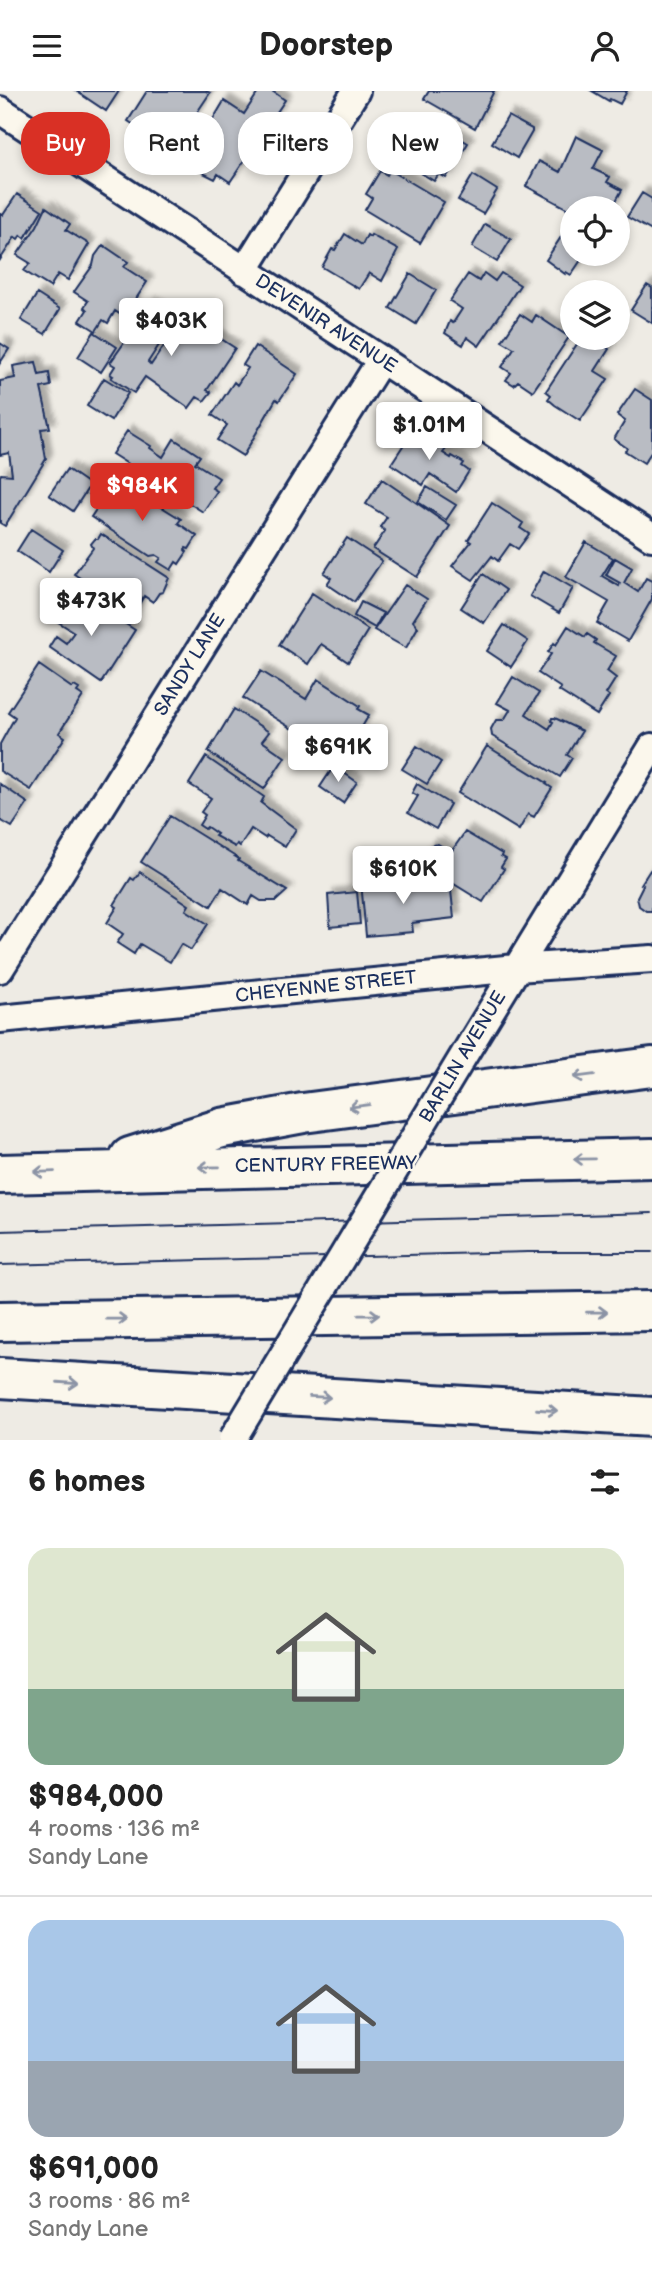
<!DOCTYPE html>
<meta charset="utf-8">
<style>
:root{--surface:#fff;--page:#f6f6f6;--text:#222;--muted:#767676;--line:#e0e0e0;--accent:#d93025}
body{margin:0;font-family:"Balsamiq Sans",sans-serif;background:var(--page);color:var(--text);height:100vh;display:flex;flex-direction:column;font-size:26px;white-space:nowrap}
*{box-sizing:border-box;margin:0}
p{font-size:23px;color:var(--muted)}
.icon{flex:none;width:38px;height:38px;fill:none;stroke:currentColor;stroke-width:2;stroke-linecap:round;stroke-linejoin:round}
.map{position:relative;height:1349px;overflow:hidden}
.side{display:flex;flex-direction:column;background:var(--surface);flex:1}
.side>*{flex:none}
.guide{position:absolute;left:21px;top:21px;width:611px;height:63px;display:flex;gap:14px}
.controls{position:absolute;left:560px;top:105px;display:grid;gap:14px}
.controls a{display:grid;place-items:center;width:70px;height:70px;border-radius:50%;background:var(--surface);box-shadow:0 4px 10px #0003;font-size:35px}
.price{position:absolute;translate:-50% -60px;padding:0 16px;border-radius:7px;background:#fff;color:#222;font-size:23px;line-height:46px;filter:drop-shadow(0 2px 4px #0008)}
.price::after{content:'';position:absolute;left:50%;top:42px;width:21px;height:16px;margin-left:-10px;background:inherit;clip-path:polygon(0 0,100% 0,50% 100%)}
.price.on{background:var(--accent);color:#fff}
ul{padding:0;list-style:none}
li{display:grid;align-content:center;gap:14px;height:371px;padding:0 28px}
li+li{border-top:2px solid var(--line)}
li span{display:grid;place-items:center;height:217px;border-radius:21px;color:#555}
li>.icon{margin-inline-start:auto}
span .icon{width:126px;height:126px;fill:#fffc;stroke-width:1}
li b{font-size:30px}
h2{display:flex;justify-content:space-between;align-items:center;height:84px;padding:0 28px;font-size:30px}
.chip{padding:0 24px;border-radius:28px;background:var(--surface);box-shadow:0 4px 10px #0003;font-size:24px;line-height:63px}
.chip.on{background:var(--accent);color:#fff}
header{display:flex;justify-content:space-between;align-items:center;height:91px;padding:0 28px;background:var(--surface);font-size:32px;font-weight:700}
.map>svg:first-child{display:block}
</style>
<header><svg class="icon" aria-label="menu" viewBox="0 0 24 24"><path d="M4 6h16M4 12h16M4 18h16"/></svg>Doorstep<svg class="icon" aria-label="person" viewBox="0 0 24 24"><circle cx="12" cy="8" r="4"/><path d="M4 21q1-7 8-7t8 7"/></svg></header>
<div class="map">
<svg width="652" height="1349" viewBox="0 0 652 1349">
<defs>
<filter id="shadow"><feDropShadow dx="6" dy="-6" stdDeviation="2" flood-color="#0004"/></filter>
</defs>
<rect width="100%" height="100%" fill="#eeebe4"/>
<filter id="ink" filterUnits="userSpaceOnUse"><feTurbulence type="fractalNoise" baseFrequency=".0143" numOctaves="2"/><feDisplacementMap in="SourceGraphic" scale="14" xChannelSelector="R" yChannelSelector="G"/><feConvolveMatrix kernelMatrix="1 2 1 2 8 2 1 2 1" color-interpolation-filters="sRGB"/></filter>
<g filter="url(#ink)">
<path fill="#b9bcc3" stroke="#1b2f5e" stroke-width="2" filter="url(#shadow)" d="M 76,0 L 119,0 L 106,20 Z
M 147,0 L 206,0 L 210,2 L 172,59 L 128,30 Z
M 259,0 L 272,0 L 285,9 L 230,91 L 218,83 L 215,88 L 197,79 L 200,75 L 197,73 L 201,68 L 204,69 L 213,55 L 202,47 L 224,10 L 244,23 Z
M 429,0 L 494,0 L 475,37 L 424,8 Z
M 592,0 L 627,0 L 620,13 L 610,8 L 609,10 Z
M 508,25 L 532,38 L 532,41 L 517,67 L 492,52 Z
M 408,32 L 434,48 L 441,36 L 468,52 L 446,87 L 439,83 L 434,90 L 398,68 L 403,56 L 406,55 L 398,50 Z
M 576,45 L 603,59 L 593,78 L 610,86 L 607,91 L 622,99 L 612,117 L 572,117 L 572,120 L 526,95 L 539,70 L 560,81 Z
M 390,79 L 444,111 L 420,152 L 365,119 L 372,107 L 366,103 L 380,80 L 387,84 Z
M 473,84 L 497,99 L 483,123 L 458,109 Z
M 642,102 L 652,108 L 652,140 L 627,126 Z
M 17,103 L 42,119 L 25,147 L 21,144 L 18,148 L 15,146 L 0,169 L 0,123 L 3,124 Z
M 46,116 L 70,133 L 66,139 L 89,153 L 68,189 L 58,183 L 50,196 L 24,180 L 30,172 L 17,164 L 37,135 Z
M 485,133 L 511,148 L 497,171 L 472,156 Z
M 345,143 L 362,154 L 367,144 L 370,146 L 371,144 L 398,159 L 382,190 L 369,182 L 359,198 L 322,176 L 332,158 L 335,159 Z
M 563,143 L 572,149 L 572,163 L 585,163 L 571,184 L 566,181 L 565,183 L 546,169 Z
M 103,154 L 128,171 L 124,176 L 147,191 L 124,226 L 115,220 L 108,232 L 103,229 L 96,240 L 80,230 L 87,219 L 84,216 L 88,210 L 74,201 L 93,174 L 95,165 Z
M 484,182 L 495,190 L 501,182 L 520,194 L 479,255 L 467,246 L 463,254 L 445,242 L 450,230 L 453,232 L 462,218 L 450,210 L 468,183 L 479,190 Z
M 410,183 L 436,199 L 416,233 L 390,217 Z
M 647,194 L 652,197 L 652,232 L 631,219 Z
M 37,203 L 60,218 L 45,243 L 21,229 Z
M 152,212 L 176,228 L 148,271 L 151,274 L 181,230 L 194,239 L 198,233 L 235,257 L 207,299 L 211,301 L 204,310 L 197,306 L 189,317 L 145,286 L 134,302 L 111,287 L 113,285 L 110,283 L 115,275 L 110,272 Z
M 520,223 L 532,231 L 536,224 L 569,246 L 533,300 L 518,290 L 514,294 L 506,289 L 511,282 L 502,276 L 514,257 L 502,250 Z
M 94,241 L 117,256 L 101,281 L 78,266 Z
M 581,247 L 592,247 L 609,258 L 595,280 L 608,288 L 580,330 L 555,314 L 548,308 L 551,304 L 546,300 Z
M 0,252 L 9,258 L 0,272 Z
M 255,255 L 297,283 L 279,310 L 276,308 L 243,365 L 217,349 L 227,334 L 212,324 L 234,291 L 237,294 L 248,277 L 243,274 Z
M 36,271 L 39,284 L 49,282 L 51,295 L 41,297 L 50,337 L 41,338 L 46,368 L 5,435 L 0,432 L 0,385 L 1,383 L 12,384 L 9,362 L 0,364 L 0,290 L 15,287 L 13,275 Z
M 104,287 L 128,302 L 111,330 L 87,315 Z
M 635,298 L 652,309 L 652,360 L 644,372 L 625,360 L 627,357 L 614,348 L 625,330 L 617,324 Z
M 414,338 L 446,358 L 443,362 L 451,367 L 452,365 L 464,372 L 462,375 L 469,380 L 456,401 L 430,383 L 423,394 L 391,373 Z
M 127,340 L 151,355 L 150,357 L 163,366 L 174,348 L 200,365 L 195,372 L 219,387 L 212,397 L 217,400 L 203,421 L 112,363 Z
M 67,378 L 90,394 L 73,420 L 49,404 Z
M 116,386 L 135,399 L 129,408 L 138,414 L 142,411 L 141,408 L 146,407 L 146,411 L 152,410 L 181,428 L 178,432 L 197,445 L 189,458 L 186,457 L 185,459 L 187,461 L 179,473 L 176,471 L 171,479 L 158,471 L 161,467 L 156,464 L 150,465 L 91,426 L 101,411 L 89,403 L 94,395 L 103,396 L 105,394 L 109,397 Z
M 382,388 L 450,435 L 417,486 L 373,458 L 385,440 L 380,436 L 387,426 L 366,413 Z
M 427,396 L 456,414 L 446,429 L 418,411 Z
M 492,412 L 523,432 L 520,437 L 529,443 L 518,458 L 510,453 L 498,470 L 492,465 L 473,489 L 452,475 L 471,451 L 468,449 Z
M 31,438 L 63,459 L 49,481 L 17,460 Z
M 101,443 L 169,487 L 163,501 L 159,502 L 153,511 L 144,505 L 132,525 L 81,492 L 83,489 L 74,483 L 93,457 L 91,453 L 95,448 L 98,448 Z
M 347,447 L 382,470 L 354,511 L 327,493 L 331,487 L 324,482 Z
M 586,451 L 613,467 L 602,485 L 619,495 L 620,492 L 606,484 L 615,467 L 632,477 L 624,492 L 638,501 L 646,487 L 652,490 L 652,508 L 628,550 L 597,532 L 609,511 L 566,486 Z
M 544,480 L 573,497 L 559,522 L 530,505 Z
M 483,483 L 506,499 L 484,532 L 461,517 Z
M 405,494 L 427,508 L 413,530 L 418,536 L 406,557 L 374,539 Z
M 312,502 L 368,539 L 348,571 L 321,553 L 308,573 L 279,554 Z
M 72,503 L 107,526 L 110,523 L 135,539 L 101,592 L 49,556 L 56,545 L 66,552 L 74,541 L 55,529 Z
M 361,511 L 383,522 L 375,537 L 354,525 Z
M 504,534 L 528,550 L 511,576 L 487,560 Z
M 568,535 L 585,546 L 587,543 L 596,549 L 594,552 L 616,565 L 607,580 L 616,587 L 606,603 L 609,605 L 597,624 L 559,600 L 561,597 L 538,582 L 551,563 L 548,561 L 554,552 L 556,554 Z
M 39,574 L 72,597 L 74,595 L 79,598 L 77,601 L 83,605 L 59,642 L 65,646 L 31,699 L 0,680 L 0,653 L 15,626 L 8,621 Z
M 261,580 L 306,608 L 318,588 L 360,615 L 358,618 L 369,624 L 352,653 L 339,645 L 329,661 L 243,607 Z
M 513,586 L 539,602 L 526,623 L 549,638 L 553,631 L 551,630 L 552,627 L 555,627 L 582,640 L 567,664 L 572,667 L 560,686 L 492,645 L 491,638 L 496,629 L 504,629 L 510,619 L 497,612 Z
M 234,618 L 269,641 L 262,650 L 285,666 L 264,698 L 208,661 Z
M 417,655 L 441,671 L 427,693 L 402,678 Z
M 487,655 L 547,692 L 546,693 L 552,697 L 534,726 L 528,723 L 519,739 L 458,702 Z
M 206,666 L 264,706 L 261,712 L 296,738 L 285,756 L 267,745 L 265,747 L 251,738 L 240,755 L 237,753 L 235,756 L 215,745 L 217,743 L 207,736 L 205,738 L 199,734 L 205,724 L 201,721 L 211,707 L 189,693 Z
M 334,675 L 357,691 L 343,712 L 320,696 Z
M 0,693 L 28,712 L 12,736 L 0,729 Z
M 417,693 L 450,713 L 436,738 L 408,722 L 418,705 L 412,702 Z
M 170,725 L 239,768 L 238,770 L 287,800 L 276,810 L 261,810 L 253,805 L 248,814 L 222,797 L 211,815 L 141,771 Z
M 465,741 L 502,763 L 501,765 L 506,768 L 501,776 L 504,778 L 483,811 L 425,775 L 422,766 L 429,755 L 438,753 L 451,761 Z
M 650,779 L 652,781 L 652,820 L 646,820 L 639,815 L 637,806 L 643,794 L 641,793 Z
M 140,781 L 189,814 L 186,819 L 208,833 L 191,859 L 181,853 L 170,871 L 140,853 L 134,863 L 117,852 L 123,843 L 107,832 L 117,816 L 114,814 L 131,787 L 134,789 Z
M 407,787 L 408,792 L 427,790 L 427,795 L 438,794 L 438,799 L 443,799 L 444,801 L 451,800 L 454,827 L 412,832 L 413,841 L 366,845 L 361,791 Z
M 357,801 L 360,833 L 330,836 L 328,804 Z"/>
<g fill="none" stroke-linecap="round" stroke-linejoin="round">
<g stroke="#1b2f5e" stroke-width="32">
<path id="minor" d="M 0,19 L 652,446
M 244,180 L 356,0
M 0,878 L 381,269
M 0,928 L 516,877 L 652,868
M 473,949 L 652,656"/>
</g>
<g stroke="#1b2f5e" stroke-width="44">
<path id="motorway" d="M 130,1066 L 222,1037 L 303,1022 L 652,976
M 0,1083 L 652,1067
M 0,1230 L 652,1220
M 0,1287 L 652,1326"/>
</g>
<use href="#minor" stroke="#fbf7ec" stroke-width="26"/>
<use href="#motorway" stroke="#fbf7ec" stroke-width="38"/>
<path stroke="#1b2f5e" stroke-width="2" d="M 0,1140 L 652,1122
M 0,1174 L 528,1161 L 652,1161"/>
<g stroke="#1b2f5e" stroke-width="32" stroke-linecap="butt">
<path id="minor-bridge" d="M 232,1349 L 473,949"/>
</g>
<use href="#minor-bridge" stroke="#fbf7ec" stroke-width="26"/>
</g>
<defs><path id="oneway-shaft" d="M-6 0H5M1.5-3L5.5 0L1.5 3" fill="none" stroke-width="1.6" stroke-linecap="round" stroke-linejoin="round" transform="scale(1.75)"/></defs>
<g stroke="#8b93a5">
<use href="#oneway-shaft" transform="translate(584 985) rotate(173)"/>
<use href="#oneway-shaft" transform="translate(359 1015) rotate(173)"/>
<use href="#oneway-shaft" transform="translate(584 1068) rotate(179)"/>
<use href="#oneway-shaft" transform="translate(209 1076) rotate(179)"/>
<use href="#oneway-shaft" transform="translate(44 1081) rotate(178)"/>
<use href="#oneway-shaft" transform="translate(597 1221) rotate(-1)"/>
<use href="#oneway-shaft" transform="translate(369 1224) rotate(-1)"/>
<use href="#oneway-shaft" transform="translate(117 1228) rotate(-1)"/>
<use href="#oneway-shaft" transform="translate(68 1292) rotate(4)"/>
<use href="#oneway-shaft" transform="translate(320 1306) rotate(3)"/>
<use href="#oneway-shaft" transform="translate(547 1319) rotate(4)"/>
</g>
</g>
<g text-anchor="middle" dominant-baseline="central" stroke-width="5" stroke-linejoin="round" paint-order="stroke">
<g font-size="19" fill="#1b2f5e" stroke="#fbf7ec">
<text transform="translate(326 233) rotate(33)">DEVENIR AVENUE</text>
<text transform="translate(190 574) rotate(-58)">SANDY LANE</text>
<text transform="translate(326 896) rotate(-6)">CHEYENNE STREET</text>
<text transform="translate(463 966) rotate(-59)">BARLIN AVENUE</text>
<text transform="translate(326 1074) rotate(-1)">CENTURY FREEWAY</text>
</g>
</g>
</svg>
<div class="controls">
<a><svg class="icon" aria-label="locate" viewBox="0 0 24 24"><circle cx="12" cy="12" r="6"/><path d="M12 2v4M12 18v4M2 12h4M18 12h4"/></svg></a>
<a><svg class="icon" aria-label="layers" viewBox="0 0 24 24"><path d="M12 4l9 5-9 5-9-5zM3 14l9 5 9-5"/></svg></a>
</div>
<b class="price" style="left:171px;top:267px">$403K</b>
<b class="price" style="left:429px;top:371px">$1.01M</b>
<b class="price on" style="left:142px;top:432px">$984K</b>
<b class="price" style="left:91px;top:547px">$473K</b>
<b class="price" style="left:338px;top:693px">$691K</b>
<b class="price" style="left:403px;top:815px">$610K</b>
<div class="guide">
<a class="chip on">Buy</a>
<a class="chip">Rent</a>
<a class="chip">Filters</a>
<a class="chip">New</a>
</div>
</div>
<section class="side">
<h2>6 homes<svg class="icon" aria-label="filters" viewBox="0 0 24 24"><path d="M4 7h16M4 17h16"/><circle cx="9" cy="7" r="2"/><circle cx="15" cy="17" r="2"/></svg></h2>
<ul>
<li><span style="background:linear-gradient(#dfe7d0 65%,#7fa58c 0)"><svg class="icon" aria-label="home" viewBox="0 0 24 24"><path d="M3 11l9-7 9 7M6 9v11h12V9"/></svg></span><div><b>$984,000</b><p>4 rooms · 136 m²</p><p>Sandy Lane</p></div></li>
<li><span style="background:linear-gradient(#a9c7e8 65%,#9aa5b1 0)"><svg class="icon" aria-label="home" viewBox="0 0 24 24"><path d="M3 11l9-7 9 7M6 9v11h12V9"/></svg></span><div><b>$691,000</b><p>3 rooms · 86 m²</p><p>Sandy Lane</p></div></li>
</ul>
</section>
